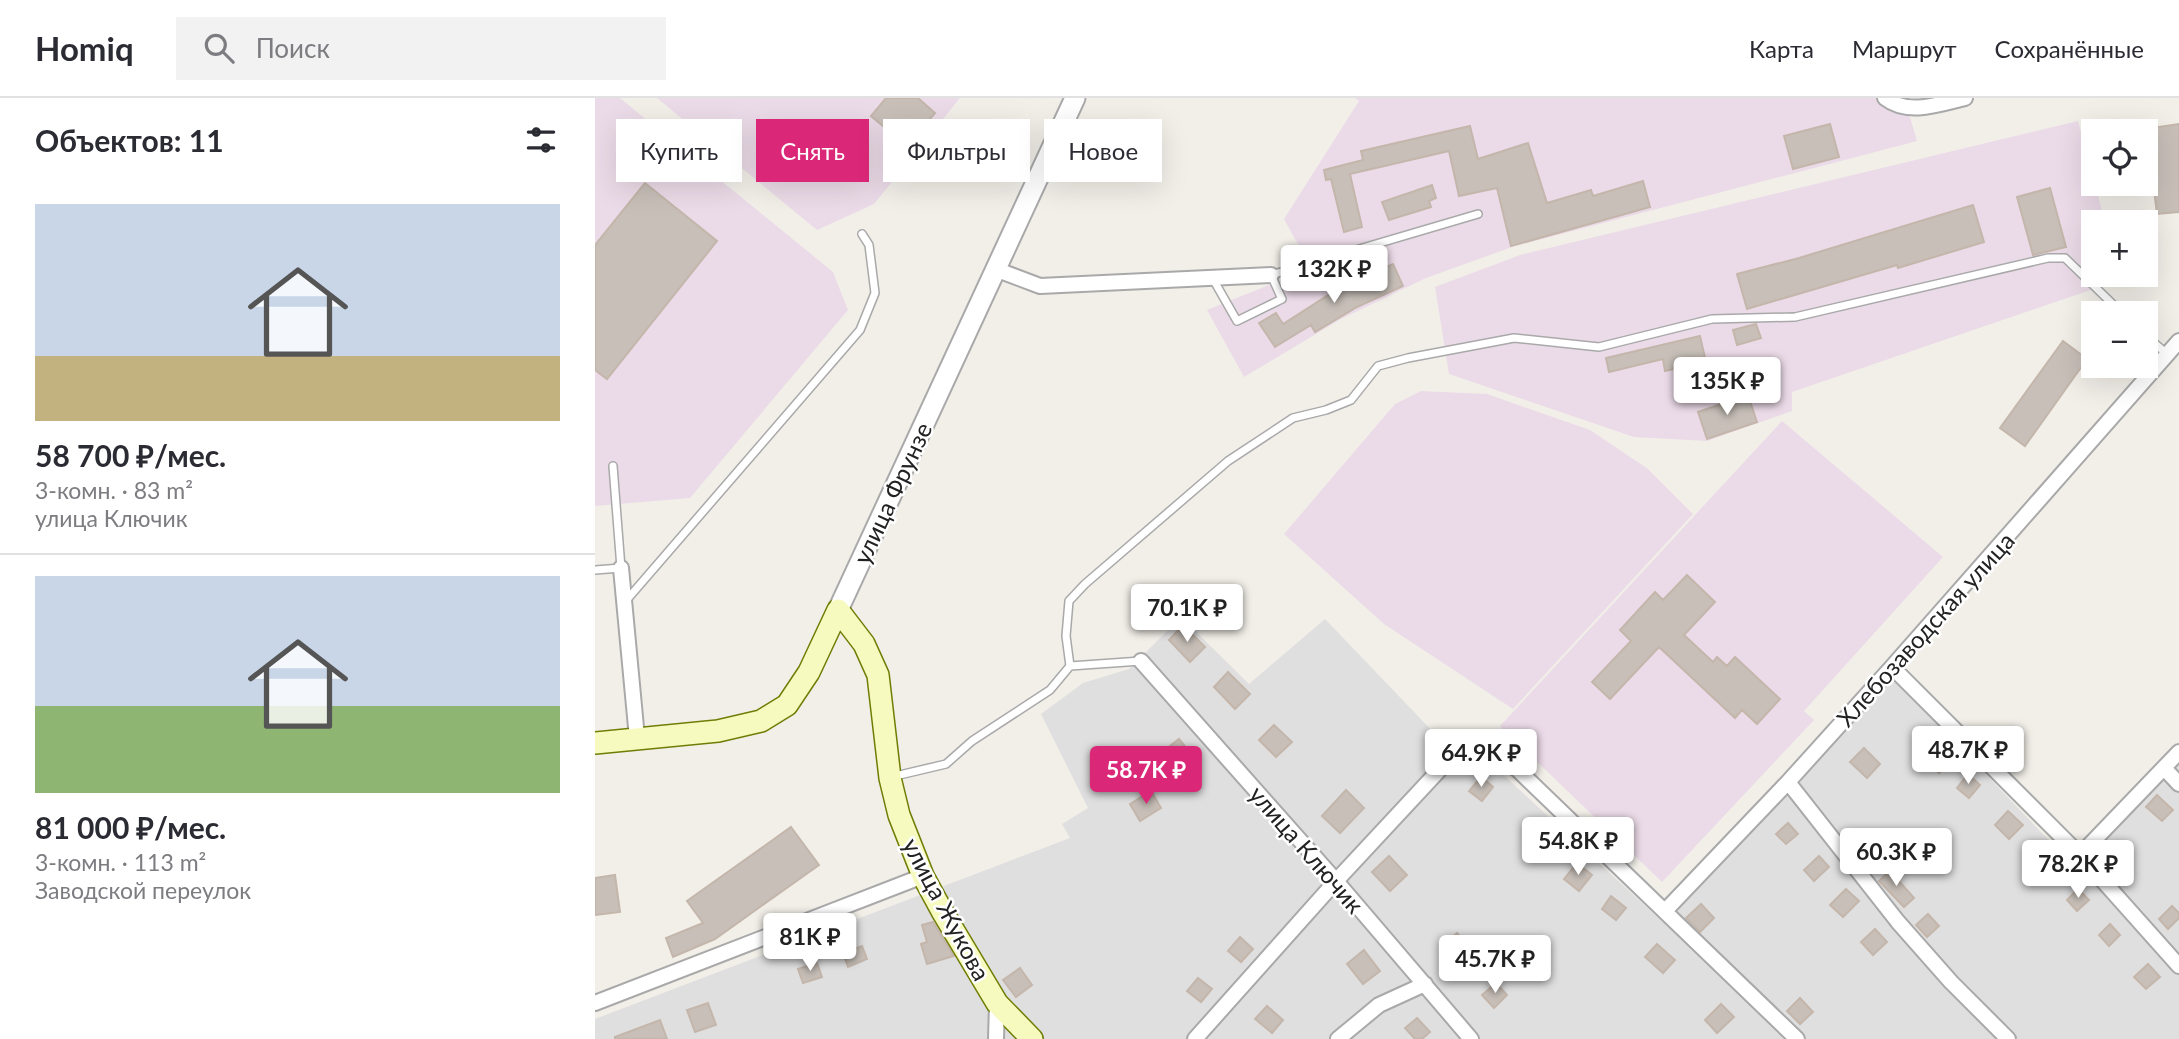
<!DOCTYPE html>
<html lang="ru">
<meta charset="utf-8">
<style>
:root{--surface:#fff;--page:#f2f2f3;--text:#2b2b33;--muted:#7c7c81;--line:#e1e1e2;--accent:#db2777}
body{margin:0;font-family:Lato,sans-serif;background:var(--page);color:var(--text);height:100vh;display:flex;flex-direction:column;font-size:26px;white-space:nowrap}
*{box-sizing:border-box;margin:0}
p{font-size:23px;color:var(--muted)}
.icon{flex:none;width:38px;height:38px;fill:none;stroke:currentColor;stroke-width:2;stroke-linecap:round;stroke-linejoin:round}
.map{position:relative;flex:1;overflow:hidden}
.details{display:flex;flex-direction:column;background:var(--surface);width:595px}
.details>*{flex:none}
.top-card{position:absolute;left:21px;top:21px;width:665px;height:63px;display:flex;gap:14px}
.fabs{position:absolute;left:1486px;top:21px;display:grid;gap:14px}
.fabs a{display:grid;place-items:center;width:77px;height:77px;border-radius:0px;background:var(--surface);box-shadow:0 7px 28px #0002;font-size:35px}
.price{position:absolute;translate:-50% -60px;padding:0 16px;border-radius:7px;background:#fff;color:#222;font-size:23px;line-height:46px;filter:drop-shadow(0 2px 4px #0008)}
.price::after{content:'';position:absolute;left:50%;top:42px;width:21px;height:16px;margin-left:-10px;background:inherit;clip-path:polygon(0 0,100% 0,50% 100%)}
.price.active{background:var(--accent);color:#fff}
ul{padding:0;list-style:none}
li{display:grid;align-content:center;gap:14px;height:371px;padding:0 35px}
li+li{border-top:2px solid var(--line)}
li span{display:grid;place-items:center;height:217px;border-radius:0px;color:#555}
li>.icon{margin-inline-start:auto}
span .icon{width:126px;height:126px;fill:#fffc;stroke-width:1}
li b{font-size:30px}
h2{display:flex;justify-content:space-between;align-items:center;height:84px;padding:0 35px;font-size:30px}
.pill{padding:0 24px;border-radius:0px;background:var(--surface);box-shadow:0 7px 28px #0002;font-size:24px;line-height:63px}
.pill.active{background:var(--accent);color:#fff}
header{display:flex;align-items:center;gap:42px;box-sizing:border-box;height:98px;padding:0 35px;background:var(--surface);border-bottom:2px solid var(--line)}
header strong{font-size:33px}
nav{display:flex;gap:38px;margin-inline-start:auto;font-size:24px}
.search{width:490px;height:63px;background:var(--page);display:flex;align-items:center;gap:18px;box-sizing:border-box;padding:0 24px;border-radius:0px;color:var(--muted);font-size:26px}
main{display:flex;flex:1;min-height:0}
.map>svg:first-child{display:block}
</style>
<header>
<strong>Homiq</strong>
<div class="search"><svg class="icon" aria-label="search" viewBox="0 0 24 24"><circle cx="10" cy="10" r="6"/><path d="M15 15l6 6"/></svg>Поиск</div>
<nav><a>Карта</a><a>Маршрут</a><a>Сохранённые</a></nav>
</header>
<main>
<section class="details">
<h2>Объектов: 11<svg class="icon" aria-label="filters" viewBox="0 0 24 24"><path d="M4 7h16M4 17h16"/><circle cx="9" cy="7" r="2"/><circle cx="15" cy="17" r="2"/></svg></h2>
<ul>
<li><span style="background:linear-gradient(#c9d6e8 70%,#c2b280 0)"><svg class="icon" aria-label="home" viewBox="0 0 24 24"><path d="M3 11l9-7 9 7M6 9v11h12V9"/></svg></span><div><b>58 700 ₽/мес.</b><p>3-комн. · 83 m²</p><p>улица Ключик</p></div></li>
<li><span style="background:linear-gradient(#c9d6e8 60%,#8fb573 0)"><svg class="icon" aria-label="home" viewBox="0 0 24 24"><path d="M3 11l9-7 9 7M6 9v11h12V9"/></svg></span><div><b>81 000 ₽/мес.</b><p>3-комн. · 113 m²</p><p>Заводской переулок</p></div></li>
</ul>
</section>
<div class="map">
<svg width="1584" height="941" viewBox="0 0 1584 941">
<rect width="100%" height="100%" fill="#f2efe9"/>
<path fill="#e0dfdf" d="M 586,519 L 654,586 L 730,521 L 866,663 L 890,660 L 1070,826 L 1299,580 L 1483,773 L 1584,663 L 1584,941 L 0,941 L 0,921 L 475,740 L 467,726 L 493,710 L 446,616 L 488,585 L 534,571 Z"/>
<path fill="#ebdbe8" d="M 0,0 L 25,0 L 238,174 L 253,212 L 95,400 L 0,408 Z
M 62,0 L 365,0 L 279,106 L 222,132 Z
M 760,0 L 1285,0 L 1315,19 L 1322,43 L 917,149 L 831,180 L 746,221 L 649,279 L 612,212 L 716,170 L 689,121 L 764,3 Z
M 1483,23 L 1498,79 L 1498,86 L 1500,86 L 1510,124 L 1498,124 L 1498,177 L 1524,177 L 1525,182 L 1197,294 L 1197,313 L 1112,343 L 1039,339 L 854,276 L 840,189 L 925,157 Z
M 826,293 L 892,296 L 995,332 L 1053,371 L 1098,416 L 918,611 L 789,526 L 689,436 L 800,306 Z
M 1187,323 L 1348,459 L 1209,613 L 1219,622 L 1067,784 L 905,628 Z"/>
<path fill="#c7bfb8" stroke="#c4b6ab" stroke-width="2" d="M 291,0 L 323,0 L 340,15 L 312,48 L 276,18 Z
M 1235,26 L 1244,59 L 1198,71 L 1189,38 Z
M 1584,26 L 1584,114 L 1562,116 L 1556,68 L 1550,68 L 1550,31 Z
M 875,28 L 883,61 L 933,45 L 952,105 L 996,92 L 998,98 L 1048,83 L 1055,109 L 916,148 L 902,90 L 864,98 L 854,53 L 755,76 L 767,129 L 749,134 L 736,81 L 731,82 L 729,72 L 768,62 L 766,53 Z
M 50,85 L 122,143 L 12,281 L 0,272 L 0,147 Z
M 837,87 L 841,100 L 834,103 L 836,109 L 794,122 L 787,104 Z
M 1455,90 L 1471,149 L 1438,157 L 1422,99 Z
M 1378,107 L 1389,144 L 1303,170 L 1302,167 L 1152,211 L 1142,176 L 1204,160 Z
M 798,166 L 808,188 L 762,209 L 720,234 L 716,227 L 680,249 L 664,225 L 681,215 L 688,226 L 749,187 Z
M 1161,226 L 1166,240 L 1142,247 L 1138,232 Z
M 1105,238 L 1111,264 L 1070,273 L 1068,261 L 1014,274 L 1011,260 Z
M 1468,243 L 1492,261 L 1430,348 L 1405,330 Z
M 1153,297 L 1162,324 L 1112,341 L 1103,314 Z
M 1092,477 L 1120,504 L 1089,537 L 1118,564 L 1122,559 L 1132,568 L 1140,559 L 1185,601 L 1162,626 L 1147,612 L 1140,620 L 1064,549 L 1015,601 L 997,584 L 1036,543 L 1025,532 L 1060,494 L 1068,502 Z
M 588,527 L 610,549 L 595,564 L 574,542 Z
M 633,574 L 655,596 L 640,611 L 619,589 Z
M 679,627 L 697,644 L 681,659 L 664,642 Z
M 584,641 L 597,657 L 583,668 L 570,652 Z
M 1269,650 L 1285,666 L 1272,680 L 1255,664 Z
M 1346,652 L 1356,662 L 1344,675 L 1334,665 Z
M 1373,676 L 1385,687 L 1374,700 L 1362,690 Z
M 886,679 L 898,689 L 887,703 L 874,693 Z
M 751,692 L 769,710 L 745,735 L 727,718 Z
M 556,693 L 566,710 L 545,723 L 535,706 Z
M 1562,697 L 1578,712 L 1567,723 L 1551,709 Z
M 1413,713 L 1428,727 L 1414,741 L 1400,727 Z
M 1193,725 L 1203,736 L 1191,746 L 1181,736 Z
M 196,729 L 224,767 L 120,841 L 78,859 L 71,840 L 108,825 L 92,803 Z
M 944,729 L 955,740 L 943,752 L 932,742 Z
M 1522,743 L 1532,753 L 1518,768 L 1508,759 Z
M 1449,746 L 1464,762 L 1448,776 L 1434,761 Z
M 794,758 L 812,777 L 795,793 L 777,774 Z
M 1224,758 L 1234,769 L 1219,783 L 1209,772 Z
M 982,765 L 997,777 L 984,793 L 969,781 Z
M 1297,771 L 1305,780 L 1303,782 L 1319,800 L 1309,809 L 1284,783 Z
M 20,777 L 25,814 L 0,817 L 0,780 Z
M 1251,791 L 1264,803 L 1248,819 L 1235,807 Z
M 1483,791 L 1494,802 L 1482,813 L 1472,802 Z
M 1016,798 L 1031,810 L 1021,822 L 1007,811 Z
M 1106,806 L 1119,820 L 1105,834 L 1091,820 Z
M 1577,808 L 1584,815 L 1584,820 L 1573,831 L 1564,821 Z
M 1333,816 L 1344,828 L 1332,839 L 1321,827 Z
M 338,824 L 359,858 L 332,866 L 326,846 L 332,844 L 327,827 Z
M 1515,826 L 1525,837 L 1514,848 L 1504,837 Z
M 1280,831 L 1292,844 L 1278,857 L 1266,844 Z
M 862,835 L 873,847 L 858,861 L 846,849 Z
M 645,839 L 658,851 L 646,864 L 633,853 Z
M 1062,846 L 1080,862 L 1068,875 L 1050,859 Z
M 267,848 L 272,861 L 253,869 L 248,855 Z
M 769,852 L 785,873 L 768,886 L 752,866 Z
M 222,865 L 227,879 L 208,885 L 203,871 Z
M 1553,866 L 1565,879 L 1551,891 L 1539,879 Z
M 425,870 L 437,887 L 421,899 L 408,882 Z
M 603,880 L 617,891 L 606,904 L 592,893 Z
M 901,885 L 912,897 L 899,910 L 887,897 Z
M 1205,900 L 1218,914 L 1205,926 L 1192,913 Z
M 113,905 L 121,927 L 100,934 L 92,912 Z
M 1126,906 L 1139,919 L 1122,935 L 1110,922 Z
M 672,908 L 688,922 L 677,935 L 660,921 Z
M 822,920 L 835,934 L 827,941 L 820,941 L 810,930 Z
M 65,922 L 72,941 L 20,941 L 20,939 Z"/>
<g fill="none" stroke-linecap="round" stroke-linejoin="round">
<g stroke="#a9a9a9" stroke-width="10">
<path id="service" d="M 618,181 L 642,223 L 687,201 L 676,177 L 883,116
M 1550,237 L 1572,256
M 0,472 L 26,470 L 18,368
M 29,505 L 265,232 L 280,195 L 274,147 L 267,136
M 475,568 L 471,538 L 474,503 L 490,486 L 633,363 L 698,320 L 731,312 L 756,302 L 783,268 L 813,260 L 919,240 L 1004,249 L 1117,221 L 1200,219 L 1453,160 L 1470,160 L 1527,215
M 296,679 L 351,666 L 377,643 L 455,592 L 475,568 L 546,563"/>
</g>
<g stroke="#a9a9a9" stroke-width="18">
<path id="minor" d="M 1290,0 C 1313,18 1345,6 1370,0
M 400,171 L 445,188 L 676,177
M 26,470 L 42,640
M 546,563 L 741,783 L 876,941
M 1297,569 L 1485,757 L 1584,868
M 1570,671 L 1584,686
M 1193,684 L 1303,824 L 1356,884 L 1413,941
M 1485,757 L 1584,654
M 1070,813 L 1193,684 L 1297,569 L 1584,243
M 0,905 L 328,778
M 401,941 L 402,905
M 600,941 L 741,783 L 862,653 L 891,650 L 922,671 L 1202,941
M 743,941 L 784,907 L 830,886"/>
</g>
<g stroke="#a9a9a9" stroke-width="23">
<path id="tertiary" d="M 243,512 L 480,0"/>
</g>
<g stroke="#707d05" stroke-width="24">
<path id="secondary" d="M 0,645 L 123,633 L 166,623 L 192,607 L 214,574 L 243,512 L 269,546 L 283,577 L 295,680 L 304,717 L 328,778 L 347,813 L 402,905 L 437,941"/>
</g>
<use href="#service" stroke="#fff" stroke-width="7"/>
<use href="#minor" stroke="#fff" stroke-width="14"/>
<use href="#tertiary" stroke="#fff" stroke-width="19"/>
<use href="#secondary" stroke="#f7fabf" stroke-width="21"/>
</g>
<g text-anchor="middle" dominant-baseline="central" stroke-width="5" stroke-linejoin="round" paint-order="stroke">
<g font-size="24" fill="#222" stroke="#fff">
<text transform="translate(297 395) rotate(-65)">улица Фрунзе</text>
<text transform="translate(1330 531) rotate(-48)">Хлебозаводская улица</text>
<text transform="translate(712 751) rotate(49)">улица Ключик</text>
<text transform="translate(352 811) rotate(62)">улица Жукова</text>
</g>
</g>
</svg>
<div class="fabs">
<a><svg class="icon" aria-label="locate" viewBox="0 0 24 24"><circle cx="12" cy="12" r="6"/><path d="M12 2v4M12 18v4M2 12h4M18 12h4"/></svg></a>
<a>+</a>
<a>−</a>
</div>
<b class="price" style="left:739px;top:207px">132K ₽</b>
<b class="price" style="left:1132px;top:319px">135K ₽</b>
<b class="price" style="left:592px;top:546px">70.1K ₽</b>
<b class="price" style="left:1373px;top:688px">48.7K ₽</b>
<b class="price" style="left:886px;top:691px">64.9K ₽</b>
<b class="price active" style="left:551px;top:708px">58.7K ₽</b>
<b class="price" style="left:983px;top:779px">54.8K ₽</b>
<b class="price" style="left:1301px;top:790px">60.3K ₽</b>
<b class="price" style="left:1483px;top:802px">78.2K ₽</b>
<b class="price" style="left:215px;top:875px">81K ₽</b>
<b class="price" style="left:900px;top:897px">45.7K ₽</b>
<div class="top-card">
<a class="pill">Купить</a>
<a class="pill active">Снять</a>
<a class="pill">Фильтры</a>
<a class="pill">Новое</a>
</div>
</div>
</main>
